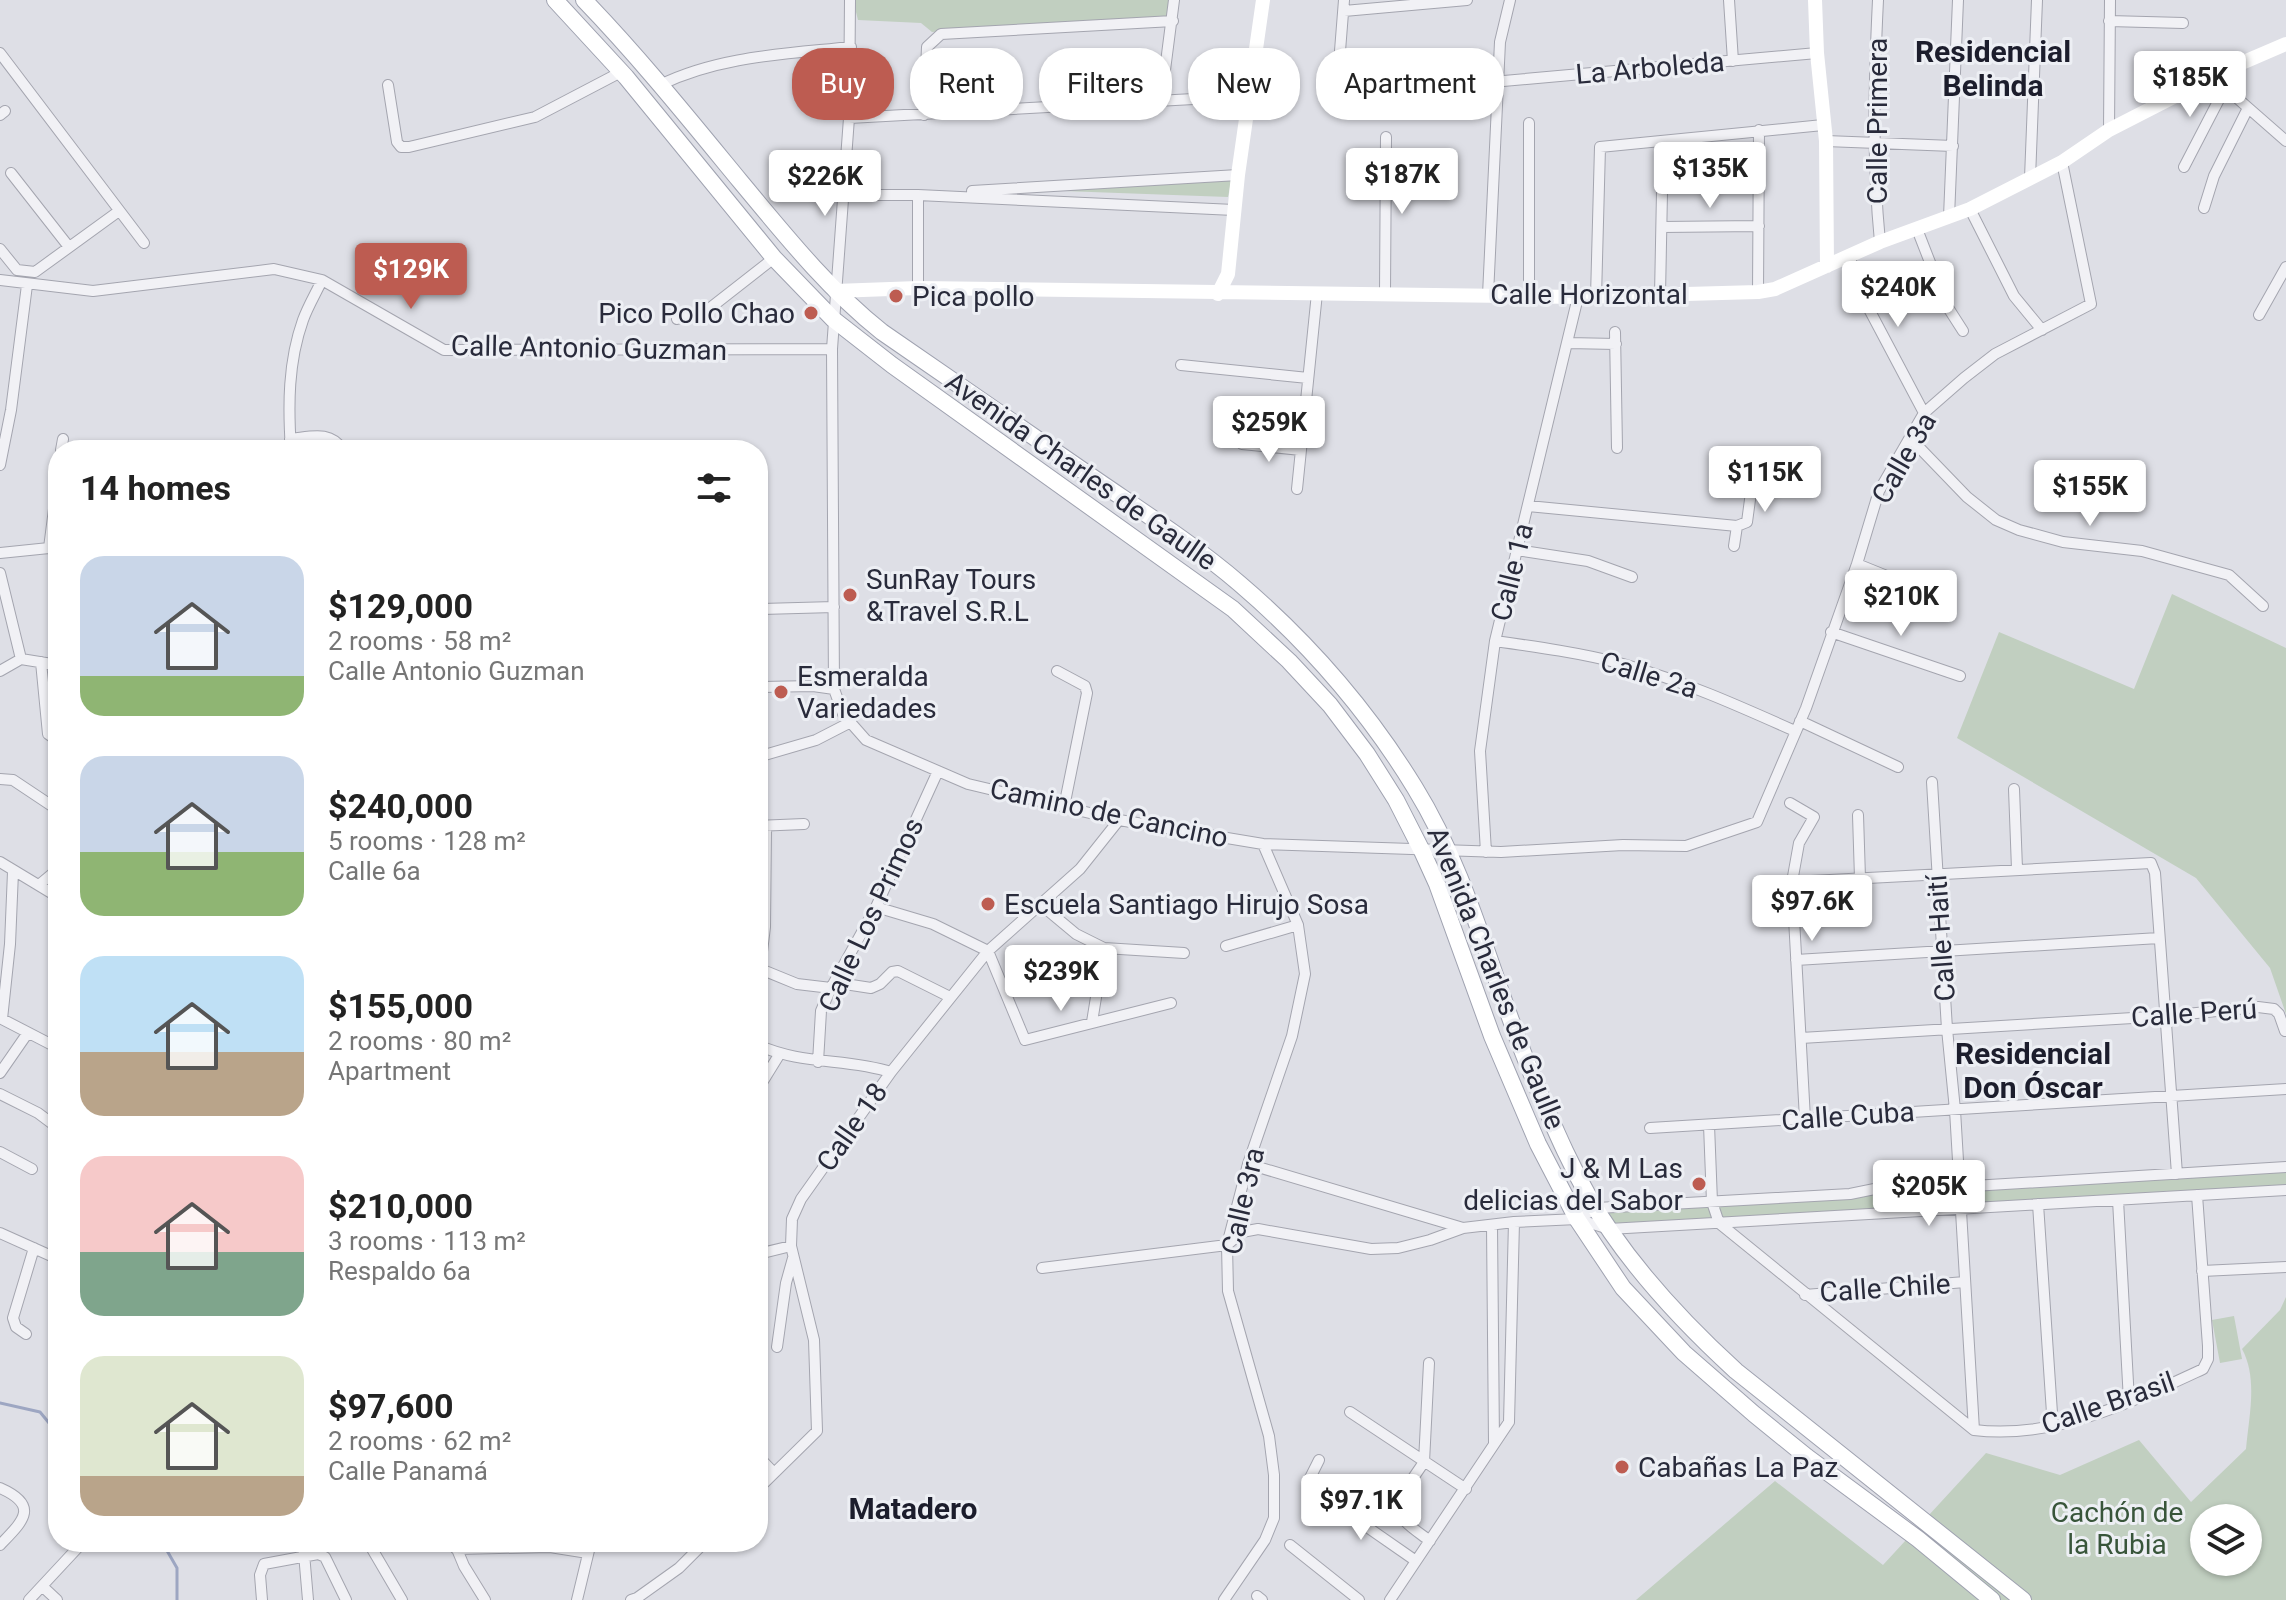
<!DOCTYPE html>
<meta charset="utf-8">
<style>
:root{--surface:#fff;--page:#f6f6f6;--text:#222;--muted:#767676;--accent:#bd5c51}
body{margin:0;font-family:Roboto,sans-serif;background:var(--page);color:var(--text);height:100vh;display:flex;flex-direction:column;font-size:30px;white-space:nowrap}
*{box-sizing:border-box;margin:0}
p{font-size:26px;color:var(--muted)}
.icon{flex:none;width:44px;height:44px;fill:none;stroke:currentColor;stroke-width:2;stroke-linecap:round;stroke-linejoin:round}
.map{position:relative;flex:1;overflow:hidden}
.details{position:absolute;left:48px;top:440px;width:720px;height:1112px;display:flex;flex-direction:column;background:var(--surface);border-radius:32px;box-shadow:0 2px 6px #0004}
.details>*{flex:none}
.hud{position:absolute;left:792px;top:48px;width:760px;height:72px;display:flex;gap:16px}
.tools{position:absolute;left:2190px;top:1504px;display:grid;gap:16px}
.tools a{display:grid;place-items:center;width:72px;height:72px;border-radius:50%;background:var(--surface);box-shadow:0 2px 6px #0004;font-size:40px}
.price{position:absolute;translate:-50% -68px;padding:0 18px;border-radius:8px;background:#fff;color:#222;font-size:26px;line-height:52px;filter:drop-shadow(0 2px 4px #0008)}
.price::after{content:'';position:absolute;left:50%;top:48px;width:24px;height:18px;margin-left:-12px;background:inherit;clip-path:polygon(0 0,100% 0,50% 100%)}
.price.on{background:var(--accent);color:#fff}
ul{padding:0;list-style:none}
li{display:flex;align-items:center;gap:24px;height:200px;padding:0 32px}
li span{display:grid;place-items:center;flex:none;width:224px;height:160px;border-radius:24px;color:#555}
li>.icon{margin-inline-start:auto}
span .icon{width:96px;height:96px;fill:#fffc;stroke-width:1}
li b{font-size:34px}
h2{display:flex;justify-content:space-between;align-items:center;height:96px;padding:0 32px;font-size:34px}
.chip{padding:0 28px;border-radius:32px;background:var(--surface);box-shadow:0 2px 6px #0004;font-size:28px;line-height:72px}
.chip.on{background:var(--accent);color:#fff}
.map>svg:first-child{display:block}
</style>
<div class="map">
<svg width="2286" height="1600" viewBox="0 0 2286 1600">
<rect width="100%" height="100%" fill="#dedfe6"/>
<path fill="#c1cfc0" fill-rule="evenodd" d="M 853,0 L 1172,0 L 1169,21 L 932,32 L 921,23 L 858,20 Z
M 1233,172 L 1228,197 L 983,188 Z
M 2172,594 L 2286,648 L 2286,1014 L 2270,968 L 2196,878 L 1957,738 L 1999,632 L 2134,689 Z
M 2286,1168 L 2286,1187 L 1610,1227 L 1600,1210 Z
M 2286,1297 L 2286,1600 L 1636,1600 L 1775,1481 L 1883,1565 L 1986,1453 L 2060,1475 L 2139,1440 L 2191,1502 L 2246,1449 C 2249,1416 2258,1378 2242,1349 L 2280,1310 ZM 2204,1518 L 2248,1518 L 2248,1562 L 2204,1562 Z
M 2234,1316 L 2242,1359 L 2220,1363 L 2212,1320 Z"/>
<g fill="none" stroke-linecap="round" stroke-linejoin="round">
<path stroke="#9da6c2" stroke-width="3" d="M 0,1403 L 40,1412 L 58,1434
M 162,1542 L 177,1568 L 177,1600"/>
<g stroke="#a4a5af" stroke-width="12">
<path id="street" d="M 1344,0 L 1337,89 L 1339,94 L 1346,95 L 1817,53
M 1729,0 L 1733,61
M 1878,0 C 1874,81 1872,161 1880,242
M 1344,11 L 1467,0
M 2109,21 L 2183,23
M 0,53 L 144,243
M 2217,75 L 2229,91 L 2286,141
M 388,85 L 397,142 L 401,147 L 409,147 L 535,117 L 621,72
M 660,85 C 719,56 786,54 851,47
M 1161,101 L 1174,0
M 0,115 L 5,111
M 924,115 L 927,47 L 941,34 L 1173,21
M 849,118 L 1248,96
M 2109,130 L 2110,0
M 1826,141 L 1953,146
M 2184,167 L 2226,86
M 11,173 L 69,247
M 2030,178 L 2037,0
M 972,191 L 1238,175
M 845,195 L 918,195 L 1234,210
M 2204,208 L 2214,176 L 2248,108
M 1970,209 L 2014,296 L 2042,330
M 1949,217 L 1958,0
M 1662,227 L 1759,226
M 1917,229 L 1947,306 L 1963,331
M 0,249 L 17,270 L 35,272 L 119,211
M 1849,256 L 1870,311 L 1924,413
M 0,280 L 93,291 L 274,269 L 322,280 L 444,350 L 832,349 L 849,118 L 850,0
M 918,288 L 918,195
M 1758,292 L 1759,130
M 1385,293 L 1386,137
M 1488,295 L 1500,42 L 1510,0
M 1660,295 L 1663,141
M 1529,296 L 1529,123
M 1596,297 L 1600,147 L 1823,125
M 2259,315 L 2286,267
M 677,319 L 705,312 L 774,258
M 1615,332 L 1617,448
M 1568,343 L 1616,344
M 832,349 L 834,689 L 843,714 L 866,740 L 968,784 L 1119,820 L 1263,844 L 1501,852 L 1623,845 L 1686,846 L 1757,822 L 1806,708 L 1857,564 L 1879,491 L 1924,413 L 1964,378 L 1995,354 L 2091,304 L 2062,162
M 1181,365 L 1308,378
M 290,439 C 311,437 330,430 343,450
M 1911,439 L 1967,497 L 1996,520 L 2019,530 L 2063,542 L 2142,551 L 2229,575 L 2263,606
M 1242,444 L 1301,450
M 61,450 L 63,439
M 291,450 C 288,406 288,362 303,320 C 308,306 316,293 322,280
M 0,465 L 11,410 L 27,285
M 1297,489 L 1317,293
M 1528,506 L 1737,526 L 1734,546
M 1737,526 L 1747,522 L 1754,470
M 49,548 L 58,478
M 1517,550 L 1588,561 L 1632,577
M 0,553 L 49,548 L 58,550
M 1857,564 L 1941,598
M 0,573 L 21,659
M 758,609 L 834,607
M 1831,632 L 1960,676
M 1495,641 C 1538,647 1581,653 1623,664 C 1683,681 1739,706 1795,731
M 21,659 L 58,665
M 41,662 L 48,734 L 58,741
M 0,671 L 21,659
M 1057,671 L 1085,686 L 1087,693 L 1064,807
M 758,687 L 813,686 L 834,689
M 1800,721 L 1898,767
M 758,757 L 816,740 L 849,723
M 0,779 L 13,780 L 58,810
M 1932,782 L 1947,1029 L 1955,1110 L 1974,1430
M 2014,789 L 2017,869
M 1790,803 L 1814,817 L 1799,843 L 1792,882 L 1805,1119
M 1858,815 L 1860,878
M 758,826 L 804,824
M 1486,852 L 1480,751 L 1495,641 L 1578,297
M 0,862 L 58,897
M 1792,882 L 2151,863 L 2155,873 L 2177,1174
M 40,884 L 58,869
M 1040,904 L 1076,934 L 1104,948 L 1184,953
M 876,907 L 933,924 L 988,951 L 1025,1040 L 1171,1003
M 1226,946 L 1298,925
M 1796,960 L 2159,938
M 758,968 L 797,984 L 831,988 L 845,984 L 871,988 L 880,984 L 892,972 L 898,971 L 950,997
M 760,968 L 765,927 L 766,826
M 0,1018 L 58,1048
M 2,1019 L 10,944 L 13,872
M 1092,1022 L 1104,948
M 1801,1038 L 2166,1016 L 2258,1007 L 2274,1009 L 2279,1014 L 2285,1031
M 758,1045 C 801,1065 847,1058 891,1072
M 818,1062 L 821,1011 L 831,988 L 876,907 L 938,771
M 0,1073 L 27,1034
M 758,1089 L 779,1055
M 0,1094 L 38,1113 L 58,1128
M 1709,1125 L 1712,1202 L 1719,1223 L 1974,1430 C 2054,1440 2132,1402 2203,1369 L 2208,1359 L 2208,1346 L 2197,1195
M 1650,1128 L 2286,1089
M 0,1152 L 32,1169
M 1248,1164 L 1463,1228
M 2118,1200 L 2129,1401
M 2038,1204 L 2053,1428
M 1577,1219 L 1597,1208 L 1850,1194 L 1894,1185 L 1940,1188 L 2286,1167
M 1492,1226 L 1494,1443
M 0,1233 L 58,1259
M 758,1254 L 791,1246
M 1042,1268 L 1227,1245 L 1242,1232 L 1258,1229 L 1371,1249 L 1398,1248 L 1430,1240 L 1463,1228 L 1514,1222 L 1577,1219 L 1609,1229 L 2286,1190
M 2202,1271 L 2286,1267
M 1805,1295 L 1965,1282
M 26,1334 L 16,1327 L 13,1318 L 34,1248
M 777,1347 L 786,1283 L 793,1258
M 1429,1363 L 1424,1462 L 1396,1503 C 1399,1522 1416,1530 1430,1541
M 1350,1412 L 1466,1489
M 758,1456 L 774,1473
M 1319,1460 L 1308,1482 L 1311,1488 L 1416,1561
M 0,1488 C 41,1506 22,1522 0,1545
M 758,1489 L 817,1431 L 814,1340 L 791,1246 L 792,1219 L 801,1199 L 891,1072 L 988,951 L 1080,869 L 1119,820
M 303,1542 L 308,1600
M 368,1542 L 402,1600
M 454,1542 L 464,1566 L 485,1600
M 1290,1545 L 1359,1600
M 456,1549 L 550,1547 L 588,1553
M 42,1586 L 57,1600
M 1257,1596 L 1262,1600
M 29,1600 L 83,1542
M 262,1600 L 260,1575 L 264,1564 L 318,1554 L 325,1557 L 346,1600
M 577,1600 L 591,1542
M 631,1600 L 637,1598 L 679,1568 L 705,1542
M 1224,1600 L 1265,1540 L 1274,1518 L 1274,1475 L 1269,1436 L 1228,1291 L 1227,1245 L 1248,1164 L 1292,1036 L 1305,974 L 1298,925 L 1263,844
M 1390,1600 L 1509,1422 L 1514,1222"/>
</g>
<g stroke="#9fa2b0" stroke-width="18">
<path id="primary" d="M 555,0 L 626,77 L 774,258 L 833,319 L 892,365 L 1233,609 L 1289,661 L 1330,705 L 1367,754 L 1396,800 L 1422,851 L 1437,884 L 1492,1036 L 1538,1144 L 1577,1219 L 1623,1288 L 1684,1353 L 1754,1414 L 1807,1457 L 1918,1539 L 1992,1600
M 584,0 C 639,57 689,119 740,181 C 785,235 827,288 882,332 C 949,378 1016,424 1082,470 C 1135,507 1191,542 1240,584 C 1309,643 1368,711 1415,788 C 1468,874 1490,972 1528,1065 C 1551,1121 1576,1182 1611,1232 C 1647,1284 1690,1329 1736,1371 L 2023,1600"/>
</g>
<use href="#street" stroke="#f1f1f5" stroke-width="10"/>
<path stroke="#fff" stroke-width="14" d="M 1815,0 L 1817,53 L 1826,141 L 1827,266
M 835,291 L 918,288 L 1578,297 L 1758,292 L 1775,289 L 1880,242 L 1970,209 L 2062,162 L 2109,130 L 2230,68 L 2286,44
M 1218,294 L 1228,274 L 1238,175 L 1263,0"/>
<use href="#primary" stroke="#fff" stroke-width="16"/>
</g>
<g fill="#bd5c51" stroke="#edeff4" stroke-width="3">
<circle cx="896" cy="296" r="8"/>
<circle cx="811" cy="313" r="8"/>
<circle cx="850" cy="595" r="8"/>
<circle cx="781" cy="692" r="8"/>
<circle cx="988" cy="904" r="8"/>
<circle cx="1699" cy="1184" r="8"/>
<circle cx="1622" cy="1467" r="8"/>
</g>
<g text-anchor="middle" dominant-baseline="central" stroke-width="6" stroke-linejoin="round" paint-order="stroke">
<g font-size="28" fill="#292b3b" stroke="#edeff4">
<text transform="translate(1650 68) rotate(-5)">La Arboleda</text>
<text transform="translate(1877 121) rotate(-90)">Calle Primera</text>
<text x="1589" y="294">Calle Horizontal</text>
<text transform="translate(589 348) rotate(1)">Calle Antonio Guzman</text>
<text transform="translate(1904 458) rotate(-60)">Calle 3a</text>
<text transform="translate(1081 471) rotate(35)">Avenida Charles de Gaulle</text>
<text transform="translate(1512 572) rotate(-76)">Calle 1a</text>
<text transform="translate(1649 675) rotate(17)">Calle 2a</text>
<text transform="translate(1109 813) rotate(12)">Camino de Cancino</text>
<text transform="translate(871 915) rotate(-65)">Calle Los Primos</text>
<text transform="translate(1941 938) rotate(-94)">Calle Haití</text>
<text transform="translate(1496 978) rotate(68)">Avenida Charles de Gaulle</text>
<text transform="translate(2194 1013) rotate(-4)">Calle Perú</text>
<text transform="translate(1848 1116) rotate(-4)">Calle Cuba</text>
<text transform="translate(852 1127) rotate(-55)">Calle 18</text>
<text transform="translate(1243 1201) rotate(-77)">Calle 3ra</text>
<text transform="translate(1885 1288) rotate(-4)">Calle Chile</text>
<text transform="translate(2108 1403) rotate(-19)">Calle Brasil</text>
</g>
<g font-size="28" fill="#292b3b" stroke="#edeff4" text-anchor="start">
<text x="912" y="296">Pica pollo</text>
<text x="795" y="313" text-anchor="end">Pico Pollo Chao</text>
<text x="866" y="579">SunRay Tours<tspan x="866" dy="32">&amp;Travel S.R.L</tspan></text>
<text x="797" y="676">Esmeralda<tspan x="797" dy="32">Variedades</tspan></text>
<text x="1004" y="904">Escuela Santiago Hirujo Sosa</text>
<text x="1683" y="1168" text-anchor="end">J &amp; M Las<tspan x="1683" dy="32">delicias del Sabor</tspan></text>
<text x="1638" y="1467">Cabañas La Paz</text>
</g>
<g font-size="28" fill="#38553a" stroke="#edeff4">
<text x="2117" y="1512">Cachón de<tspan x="2117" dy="32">la Rubia</tspan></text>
</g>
<g font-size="30" font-weight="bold" fill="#1c1d2c" stroke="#edeff4">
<text x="1993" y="51">Residencial<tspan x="1993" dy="34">Belinda</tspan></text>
<text x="2033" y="1053">Residencial<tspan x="2033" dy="34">Don Óscar</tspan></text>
<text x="913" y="1508">Matadero</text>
</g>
</g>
</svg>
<div class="tools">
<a><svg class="icon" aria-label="layers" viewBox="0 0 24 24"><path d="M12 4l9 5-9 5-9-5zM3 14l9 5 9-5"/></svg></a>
</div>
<b class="price" style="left:2190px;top:119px">$185K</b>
<b class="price" style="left:1710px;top:210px">$135K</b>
<b class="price" style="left:1402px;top:216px">$187K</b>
<b class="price" style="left:825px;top:218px">$226K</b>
<b class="price on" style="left:411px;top:311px">$129K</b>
<b class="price" style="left:1898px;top:329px">$240K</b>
<b class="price" style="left:1269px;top:464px">$259K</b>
<b class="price" style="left:1765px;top:514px">$115K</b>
<b class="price" style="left:2090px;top:528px">$155K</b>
<b class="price" style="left:1901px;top:638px">$210K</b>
<b class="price" style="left:1812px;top:943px">$97.6K</b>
<b class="price" style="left:1061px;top:1013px">$239K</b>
<b class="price" style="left:1929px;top:1228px">$205K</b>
<b class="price" style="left:1361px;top:1542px">$97.1K</b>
<div class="hud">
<a class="chip on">Buy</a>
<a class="chip">Rent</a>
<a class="chip">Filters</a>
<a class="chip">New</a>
<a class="chip">Apartment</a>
</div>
<section class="details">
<h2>14 homes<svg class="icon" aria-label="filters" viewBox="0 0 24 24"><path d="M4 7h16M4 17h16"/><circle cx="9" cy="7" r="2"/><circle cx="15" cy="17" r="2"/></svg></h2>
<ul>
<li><span style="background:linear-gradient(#c9d6e8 75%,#8fb573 0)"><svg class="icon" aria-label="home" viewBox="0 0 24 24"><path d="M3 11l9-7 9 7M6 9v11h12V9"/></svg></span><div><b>$129,000</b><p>2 rooms · 58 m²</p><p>Calle Antonio Guzman</p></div></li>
<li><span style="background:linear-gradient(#c9d6e8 60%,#8fb573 0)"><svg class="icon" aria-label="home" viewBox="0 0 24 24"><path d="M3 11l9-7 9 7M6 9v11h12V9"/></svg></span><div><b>$240,000</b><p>5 rooms · 128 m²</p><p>Calle 6a</p></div></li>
<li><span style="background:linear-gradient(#bfe0f5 60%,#b9a48a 0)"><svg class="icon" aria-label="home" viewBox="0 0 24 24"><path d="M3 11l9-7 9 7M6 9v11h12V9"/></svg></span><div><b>$155,000</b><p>2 rooms · 80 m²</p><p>Apartment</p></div></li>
<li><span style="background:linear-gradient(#f6c9c9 60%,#7fa58c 0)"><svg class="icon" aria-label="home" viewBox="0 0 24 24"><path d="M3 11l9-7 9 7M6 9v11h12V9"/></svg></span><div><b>$210,000</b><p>3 rooms · 113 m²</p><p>Respaldo 6a</p></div></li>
<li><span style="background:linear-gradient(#dfe7d0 75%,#b9a48a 0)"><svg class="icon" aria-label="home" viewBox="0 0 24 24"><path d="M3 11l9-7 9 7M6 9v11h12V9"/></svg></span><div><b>$97,600</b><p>2 rooms · 62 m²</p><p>Calle Panamá</p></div></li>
</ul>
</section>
</div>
